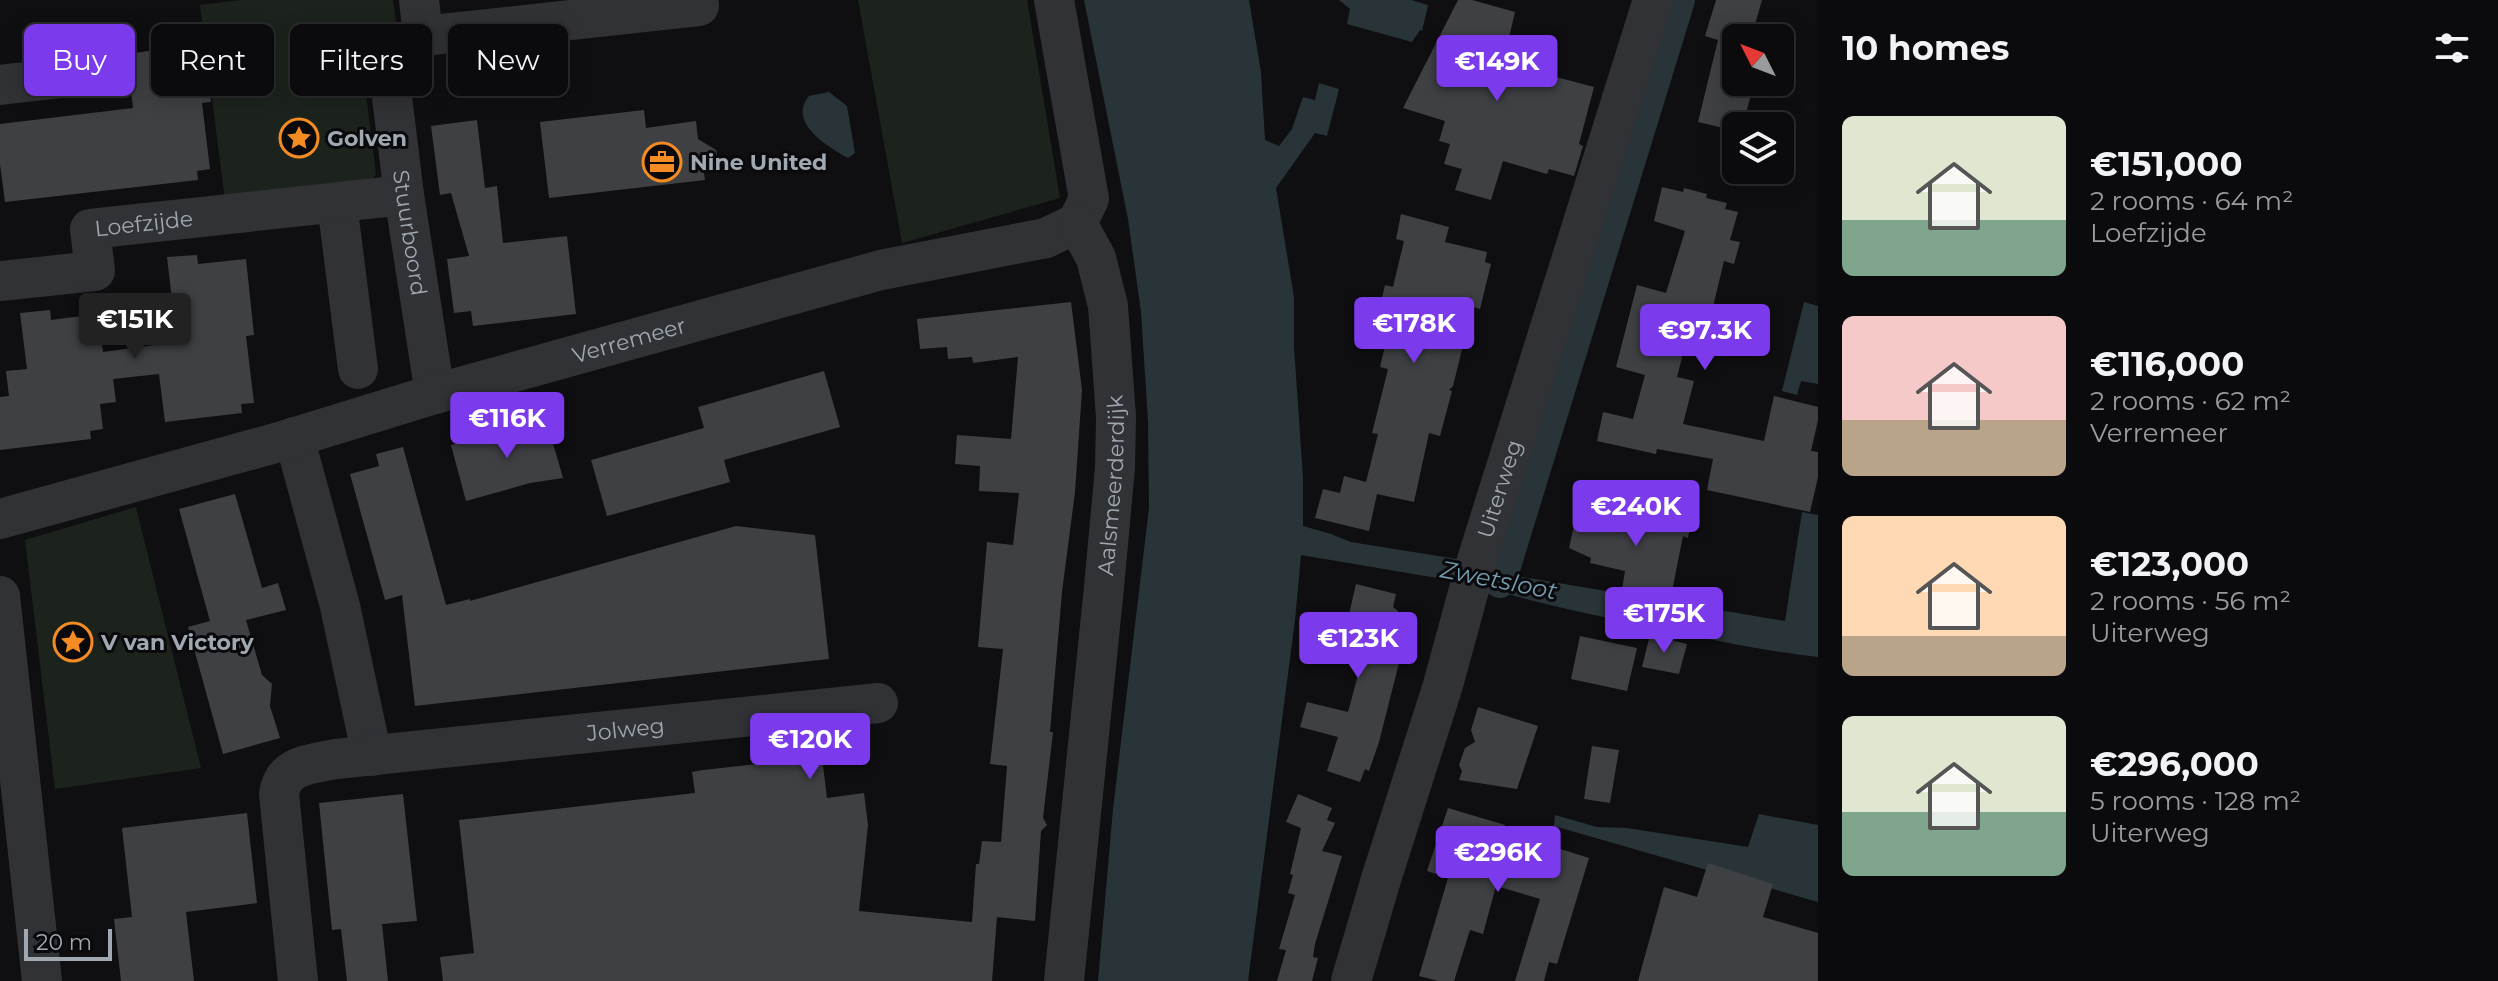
<!DOCTYPE html>
<meta charset="utf-8">
<style>
:root{--surface:#0b0b0d;--page:#141416;--text:#f1f3f6;--muted:#9a9b9d;--line:#2b2b2e;--accent:#7c3aed}
body{margin:0;font-family:Montserrat,sans-serif;background:var(--page);color:var(--text);height:100vh;display:flex;flex-direction:column;font-size:30px;white-space:nowrap}
*{box-sizing:border-box;margin:0}
p{font-size:26px;color:var(--muted)}
.icon{flex:none;width:44px;height:44px;fill:none;stroke:currentColor;stroke-width:2;stroke-linecap:round;stroke-linejoin:round}
.map{position:relative;flex:1;overflow:hidden}
.panel{display:flex;flex-direction:column;background:var(--surface);width:680px}
.panel>*{flex:none}
.top-card{position:absolute;left:24px;top:24px;width:760px;height:72px;display:flex;gap:16px}
.needle{width:52px;rotate:312deg}
.fabs{position:absolute;left:1722px;top:24px;display:grid;gap:16px}
.fabs a{display:grid;place-items:center;width:72px;height:72px;border-radius:12px;background:var(--surface);box-shadow:0 4px 20px #0003,0 0 0 2px var(--line);font-size:40px}
.scale{position:absolute;left:24px;bottom:20px;width:88px;box-sizing:border-box;padding-left:8px;border:4px solid #a0a8b2;border-top:0;font-size:22px;line-height:28px;white-space:nowrap;color:#a0a8b2;-webkit-text-stroke:6px #0a0a0c;paint-order:stroke}
.price{position:absolute;translate:-50% -68px;padding:0 18px;border-radius:8px;background:var(--accent);color:#fff;font-size:26px;line-height:52px;filter:drop-shadow(0 2px 4px #0008)}
.price::after{content:'';position:absolute;left:50%;top:48px;width:24px;height:18px;margin-left:-12px;background:inherit;clip-path:polygon(0 0,100% 0,50% 100%)}
.price.active{background:#222;color:#fff}
ul{padding:0;list-style:none}
li{display:flex;align-items:center;gap:24px;height:200px;padding:0 24px}
li span{display:grid;place-items:center;flex:none;width:224px;height:160px;border-radius:12px;color:#555}
li>.icon{margin-inline-start:auto}
span .icon{width:96px;height:96px;fill:#fffc;stroke-width:1}
li b{font-size:34px}
h2{display:flex;justify-content:space-between;align-items:center;height:96px;padding:0 24px;font-size:34px}
.tag{padding:0 28px;border-radius:12px;background:var(--surface);box-shadow:0 4px 20px #0003,0 0 0 2px var(--line);font-size:28px;line-height:72px}
.tag.active{background:var(--accent);color:#fff}
main{display:flex;flex:1;min-height:0}
.map>svg:first-child{display:block}
</style>
<main>
<div class="map">
<svg width="1818" height="981" viewBox="0 0 1818 981">
<rect width="100%" height="100%" fill="#0f0f11"/>
<path fill="#1c231c" d="M 241,0 L 393,0 L 398,36 L 382,48 L 365,85 L 376,175 L 366,184 L 225,200 L 200,5 Z
M 858,0 L 1027,0 L 1060,198 L 902,243 Z
M 136,507 L 201,768 L 55,789 L 25,540 Z"/>
<path fill="#293439" d="M 1084,0 L 1249,0 L 1261,72 L 1265,140 L 1279,146 L 1292,129 L 1303,97 L 1315,100 L 1319,83 L 1339,89 L 1327,136 L 1315,133 L 1276,188 L 1294,297 L 1294,347 L 1303,478 L 1303,526 L 1331,534 L 1351,542 L 1463,560 L 1455,581 L 1301,555 L 1295,620 L 1248,981 L 1098,981 L 1113,809 L 1149,508 L 1148,421 L 1141,312 L 1128,219 Z
M 1339,0 L 1411,0 L 1428,5 L 1422,31 L 1420,30 L 1412,42 L 1347,24 L 1350,9 Z
M 829,92 L 847,106 L 855,153 L 848,158 C 827,146 787,122 809,96 Z
M 1804,302 L 1818,306 L 1818,384 L 1801,381 L 1797,395 L 1782,391 Z
M 1802,512 L 1818,515 L 1818,657 C 1757,650 1697,637 1637,624 C 1585,613 1533,603 1482,586 L 1490,561 L 1512,565 L 1522,577 L 1785,621 Z
M 1759,814 L 1818,825 L 1818,902 L 1554,826 L 1555,815 L 1597,827 L 1627,828 L 1748,847 Z"/>
<g fill="none" stroke-linecap="round" stroke-linejoin="round">
<path stroke="#293439" stroke-width="32" d="M 1500,582 L 1679,0"/>
</g>
<path fill="#3e4044" d="M 1458,0 L 1472,0 L 1515,12 L 1507,46 L 1514,50 L 1507,64 L 1594,87 L 1579,144 L 1583,146 L 1574,176 L 1549,169 L 1547,174 L 1503,161 L 1491,200 L 1455,190 L 1462,169 L 1444,164 L 1450,144 L 1439,141 L 1445,121 L 1403,108 Z
M 1716,0 L 1762,0 L 1751,38 L 1736,38 L 1736,82 L 1754,82 L 1743,126 L 1736,126 L 1736,131 L 1698,122 L 1718,40 L 1705,36 Z
M 156,50 L 157,59 L 205,54 L 211,102 L 202,103 L 210,169 L 197,171 L 198,180 L 5,202 L 0,164 L 0,124 L 133,108 L 127,54 Z
M 644,110 L 646,128 L 696,121 L 698,139 L 716,150 L 718,161 L 704,173 L 705,180 L 549,198 L 540,122 Z
M 477,120 L 485,188 L 497,186 L 503,243 L 567,236 L 576,314 L 473,326 L 471,311 L 454,313 L 447,259 L 469,256 L 451,193 L 440,195 L 431,126 Z
M 1662,187 L 1683,192 L 1684,188 L 1707,194 L 1706,198 L 1727,203 L 1725,209 L 1738,212 L 1730,240 L 1740,242 L 1734,264 L 1724,261 L 1712,311 L 1695,306 L 1677,377 L 1694,381 L 1683,424 L 1764,441 L 1774,396 L 1818,407 L 1818,420 L 1811,451 L 1818,452 L 1818,477 L 1810,512 L 1707,490 L 1713,459 L 1657,449 L 1656,454 L 1597,441 L 1603,412 L 1633,419 L 1645,375 L 1616,367 L 1637,285 L 1666,293 L 1685,231 L 1654,221 Z
M 1401,214 L 1449,227 L 1445,242 L 1487,252 L 1485,262 L 1491,264 L 1480,309 L 1473,307 L 1470,317 L 1453,386 L 1449,390 L 1452,391 L 1440,436 L 1429,433 L 1414,502 L 1377,494 L 1369,531 L 1315,518 L 1323,489 L 1340,493 L 1344,476 L 1366,482 L 1378,434 L 1372,433 L 1388,369 L 1380,367 L 1393,313 L 1379,310 L 1385,285 L 1393,287 L 1404,241 L 1396,239 Z
M 197,255 L 198,264 L 246,259 L 254,335 L 246,336 L 254,403 L 241,404 L 242,413 L 165,422 L 159,374 L 113,379 L 116,402 L 100,404 L 103,429 L 90,431 L 91,439 L 0,450 L 0,397 L 9,396 L 6,371 L 27,369 L 20,313 L 50,310 L 51,320 L 98,314 L 103,352 L 177,342 L 167,257 Z
M 1071,302 L 1082,390 L 1075,492 L 1062,592 L 1050,732 L 1053,732 L 1043,818 L 1047,825 L 1041,831 L 1035,921 L 997,917 L 992,981 L 443,981 L 440,957 L 474,953 L 459,820 L 695,793 L 692,772 L 703,770 L 822,757 L 827,798 L 864,793 L 868,825 L 859,911 L 972,922 L 976,864 L 979,864 L 982,841 L 1001,842 L 1007,766 L 990,764 L 1003,649 L 978,647 L 987,542 L 1013,545 L 1019,493 L 979,491 L 980,466 L 955,464 L 957,435 L 1011,439 L 1018,357 L 973,363 L 972,357 L 948,359 L 947,347 L 920,349 L 917,319 Z
M 824,371 L 840,427 L 724,460 L 730,482 L 607,516 L 591,460 L 704,428 L 698,407 Z
M 546,419 L 563,478 L 530,483 L 466,501 L 451,445 Z
M 403,447 L 446,605 L 470,599 L 470,601 L 736,526 L 815,535 L 829,659 L 415,706 L 402,595 L 385,600 L 350,474 L 379,466 L 376,454 Z
M 235,494 L 262,588 L 278,583 L 286,610 L 246,620 L 262,675 L 272,684 L 270,706 L 280,738 L 223,754 L 188,627 L 210,621 L 179,509 Z
M 1650,504 L 1693,514 L 1688,538 L 1683,536 L 1672,591 L 1656,589 L 1654,601 L 1621,596 L 1625,571 L 1590,563 L 1591,558 L 1569,548 L 1577,513 L 1645,526 Z
M 1356,584 L 1396,594 L 1393,607 L 1398,611 L 1387,652 L 1401,655 L 1379,742 L 1369,771 L 1365,769 L 1360,782 L 1327,771 L 1338,737 L 1300,727 L 1307,702 L 1348,712 L 1362,660 L 1306,645 L 1312,618 L 1346,627 Z
M 1650,635 L 1687,644 L 1679,674 L 1642,667 Z
M 1580,636 L 1637,648 L 1627,691 L 1571,679 Z
M 1478,707 L 1538,726 L 1517,789 L 1459,780 L 1462,771 L 1459,765 L 1465,748 L 1475,742 L 1471,730 Z
M 1592,746 L 1619,750 L 1610,803 L 1584,799 Z
M 403,794 L 417,921 L 382,924 L 388,981 L 347,981 L 341,929 L 332,930 L 319,803 Z
M 1298,794 L 1332,808 L 1327,820 L 1335,823 L 1322,851 L 1342,856 L 1315,944 L 1313,957 L 1318,958 L 1312,981 L 1277,981 L 1286,950 L 1279,949 L 1295,895 L 1288,893 L 1293,875 L 1290,874 L 1301,828 L 1286,822 Z
M 1448,808 L 1505,825 L 1501,843 L 1550,859 L 1554,847 L 1589,858 L 1557,964 L 1549,962 L 1544,981 L 1515,981 L 1540,899 L 1496,886 L 1483,934 L 1470,930 L 1454,981 L 1438,981 L 1419,976 L 1448,878 L 1427,871 Z
M 247,813 L 257,903 L 186,912 L 194,981 L 121,981 L 114,919 L 132,917 L 122,828 Z
M 1708,863 L 1773,884 L 1763,917 L 1818,933 L 1818,981 L 1638,981 L 1664,887 L 1697,897 Z"/>
<g fill="none" stroke-linecap="round" stroke-linejoin="round">
<g stroke="#303236" stroke-width="40">
<path id="s1" d="M 419,0 L 423,36 L 403,55 L 390,81 L 404,195 L 435,394"/>
<path d="M 1054,0 L 1089,199 L 1077,223"/>
<path d="M 423,36 L 699,6 L 698,0"/>
<path d="M 0,85 L 106,73"/>
<path d="M 337,203 L 358,369"/>
<path id="s2" d="M 0,281 L 95,271 L 90,229 L 404,195"/>
<path d="M 294,437 L 340,606 L 372,756"/>
<path id="s3" d="M 0,519 L 279,442 L 435,394 L 881,270 L 1046,238 L 1077,223"/>
<path d="M 0,596 L 42,981"/>
<path id="s4" d="M 298,981 L 279,794 C 283,764 312,764 336,759 L 878,703"/>
<path id="s5" d="M 1064,981 L 1104,587 L 1115,468 L 1116,417 L 1108,306 L 1096,258 L 1077,223"/>
<path id="s6" d="M 1351,981 L 1382,876 L 1443,685 L 1477,560 L 1653,0"/>
</g>
</g>
<defs>
<g id="sight-ring" transform="scale(2)"><circle r="9.5" fill="#0a0a0c" stroke="#f48c23" stroke-width="1.5"/><path d="M0-6L1.8-2.2L6-1.7L2.9 1.2L3.7 5.4L0 3.3L-3.7 5.4L-2.9 1.2L-6-1.7L-1.8-2.2Z" fill="#f48c23"/></g>
<g id="office-ring" transform="scale(2)"><circle r="9.5" fill="#0a0a0c" stroke="#f48c23" stroke-width="1.5"/><path d="M-6-3h4V-5.5h4V-3h4V5H-6ZM-1-4.5V-3h2v-1.5ZM-6 0V1H6V0Z" fill="#f48c23"/></g>
</defs>
<g fill-rule="evenodd">
<use href="#sight-ring" x="299" y="138"/>
<use href="#office-ring" x="662" y="162"/>
<use href="#sight-ring" x="73" y="642"/>
</g>
<g text-anchor="middle" dominant-baseline="central" stroke-width="6" stroke-linejoin="round" paint-order="stroke">
<g font-size="22" font-weight="bold" fill="#a0a8b2" stroke="#0a0a0c" text-anchor="start">
<text x="327" y="138">Golven</text>
<text x="690" y="162">Nine United</text>
<text x="101" y="642">V van Victory</text>
</g>
<g font-size="22" fill="#a0a8b2" stroke="#0a0a0c">
<text stroke="none"><textPath href="#s2" startOffset="192">Loefzijde</textPath></text>
<text stroke="none"><textPath href="#s1" startOffset="246">Stuurboord</textPath></text>
<text stroke="none"><textPath href="#s3" startOffset="654">Verremeer</textPath></text>
<text stroke="none"><textPath href="#s5" startOffset="498">Aalsmeerderdijk</textPath></text>
<text stroke="none"><textPath href="#s6" startOffset="514">Uiterweg</textPath></text>
<text stroke="none"><textPath href="#s4" startOffset="552">Jolweg</textPath></text>
</g>
<g font-size="24" font-style="italic" fill="#759daf" stroke="#0a0a0c">
<text transform="translate(1499 580) rotate(11)">Zwetsloot</text>
</g>
</g>
</svg>
<div class="fabs">
<a><svg class="needle" viewBox="-14 -14 28 28"><path d="M0-13l5 13h-10z" fill="#e53935"/><path d="M0 13l5-13h-10z" fill="#9a9b9d"/></svg></a>
<a><svg class="icon" aria-label="layers" viewBox="0 0 24 24"><path d="M12 4l9 5-9 5-9-5zM3 14l9 5 9-5"/></svg></a>
</div>
<div class="scale">20 m</div>
<b class="price" style="left:1497px;top:103px">€149K</b>
<b class="price active" style="left:135px;top:361px">€151K</b>
<b class="price" style="left:1414px;top:365px">€178K</b>
<b class="price" style="left:1705px;top:372px">€97.3K</b>
<b class="price" style="left:507px;top:460px">€116K</b>
<b class="price" style="left:1636px;top:548px">€240K</b>
<b class="price" style="left:1664px;top:655px">€175K</b>
<b class="price" style="left:1358px;top:680px">€123K</b>
<b class="price" style="left:810px;top:781px">€120K</b>
<b class="price" style="left:1498px;top:894px">€296K</b>
<div class="top-card">
<a class="tag active">Buy</a>
<a class="tag">Rent</a>
<a class="tag">Filters</a>
<a class="tag">New</a>
</div>
</div>
<section class="panel">
<h2>10 homes<svg class="icon" aria-label="filters" viewBox="0 0 24 24"><path d="M4 7h16M4 17h16"/><circle cx="9" cy="7" r="2"/><circle cx="15" cy="17" r="2"/></svg></h2>
<ul>
<li><span style="background:linear-gradient(#dfe7d0 65%,#7fa58c 0)"><svg class="icon" aria-label="home" viewBox="0 0 24 24"><path d="M3 11l9-7 9 7M6 9v11h12V9"/></svg></span><div><b>€151,000</b><p>2 rooms · 64 m²</p><p>Loefzijde</p></div></li>
<li><span style="background:linear-gradient(#f6c9c9 65%,#b9a48a 0)"><svg class="icon" aria-label="home" viewBox="0 0 24 24"><path d="M3 11l9-7 9 7M6 9v11h12V9"/></svg></span><div><b>€116,000</b><p>2 rooms · 62 m²</p><p>Verremeer</p></div></li>
<li><span style="background:linear-gradient(#ffd9b3 75%,#b9a48a 0)"><svg class="icon" aria-label="home" viewBox="0 0 24 24"><path d="M3 11l9-7 9 7M6 9v11h12V9"/></svg></span><div><b>€123,000</b><p>2 rooms · 56 m²</p><p>Uiterweg</p></div></li>
<li><span style="background:linear-gradient(#dfe7d0 60%,#7fa58c 0)"><svg class="icon" aria-label="home" viewBox="0 0 24 24"><path d="M3 11l9-7 9 7M6 9v11h12V9"/></svg></span><div><b>€296,000</b><p>5 rooms · 128 m²</p><p>Uiterweg</p></div></li>
</ul>
</section>
</main>
